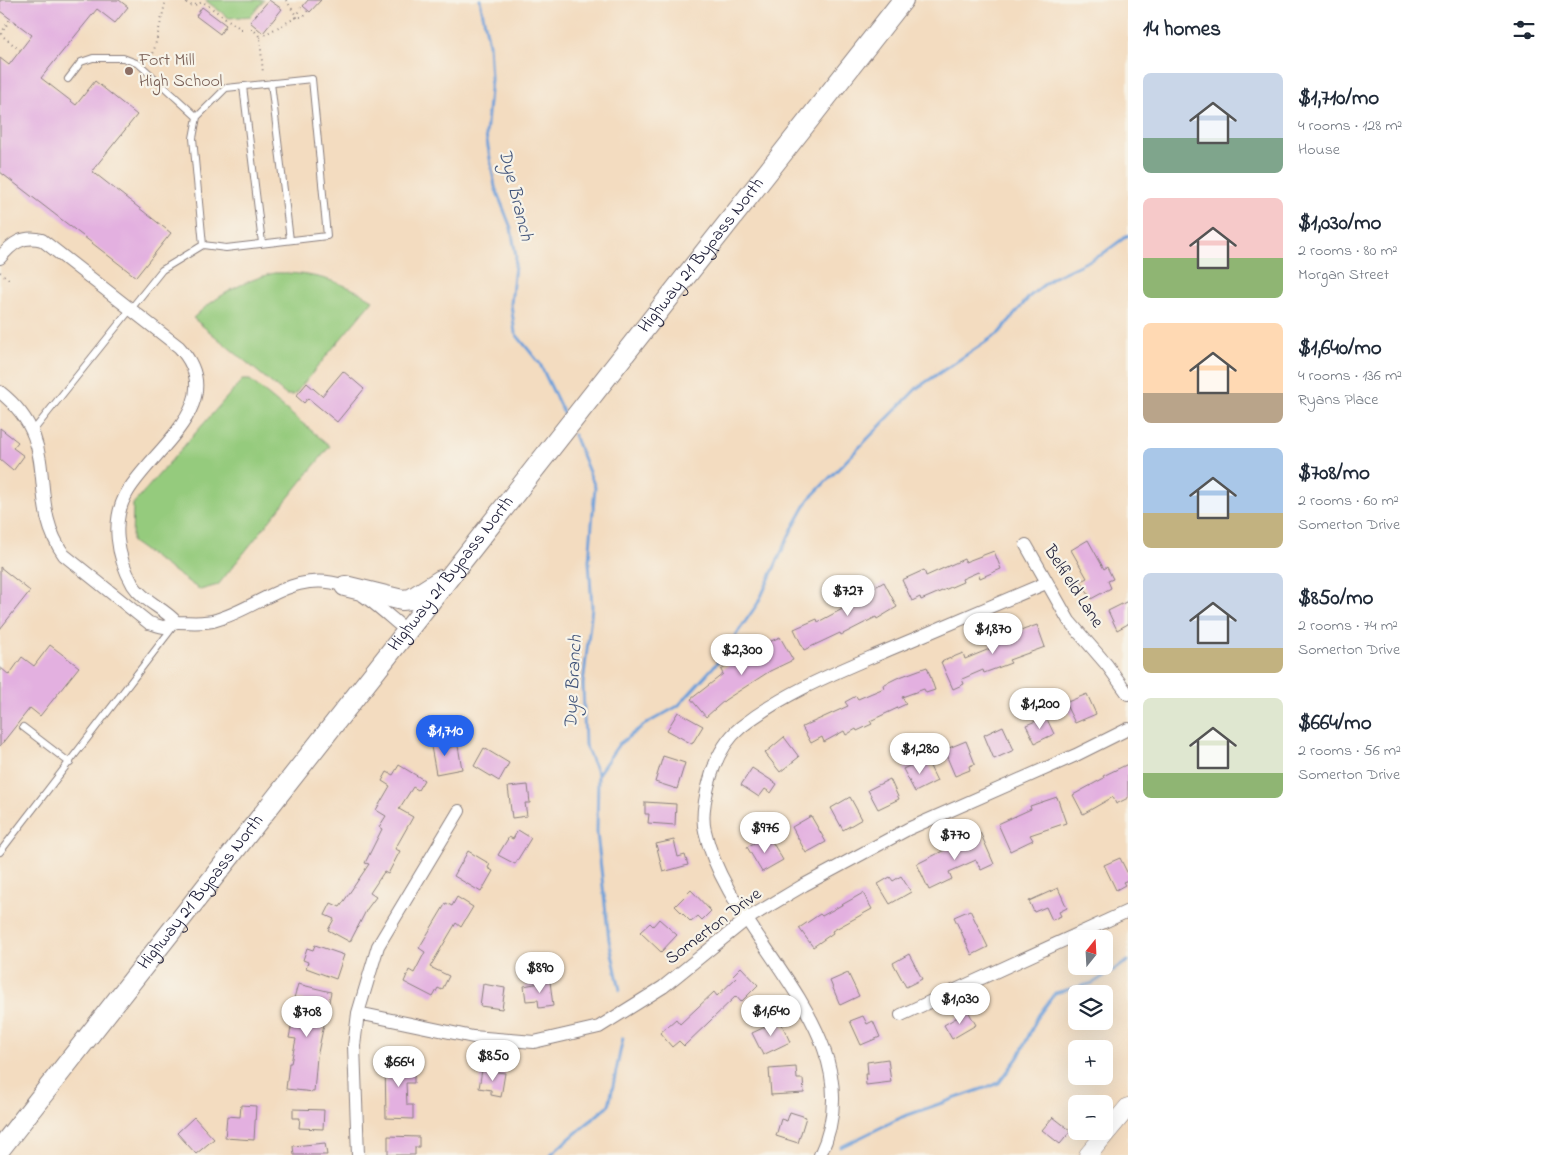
<!DOCTYPE html>
<meta charset="utf-8">
<style>
:root{--surface:#fff;--page:#f6f6f7;--text:#1f2937;--muted:#747a83;--accent:#2563eb}
body{margin:0;font-family:"Indie Flower",sans-serif;background:var(--page);color:var(--text);height:100vh;display:flex;flex-direction:column;font-size:19px;white-space:nowrap}
*{box-sizing:border-box;margin:0}
p{font-size:16px;color:var(--muted)}
.icon{flex:none;width:28px;height:28px;fill:none;stroke:currentColor;stroke-width:2;stroke-linecap:round;stroke-linejoin:round}
.map{position:relative;flex:1;overflow:hidden}
.drawer{display:flex;flex-direction:column;background:var(--surface);width:425px}
.drawer>*{flex:none}
.needle{width:32px;rotate:18deg}
.controls{position:absolute;left:1068px;top:930px;display:grid;gap:10px}
.controls a{display:grid;place-items:center;width:45px;height:45px;border-radius:8px;background:var(--surface);box-shadow:0 5px 20px #0002;font-size:25px}
.price{position:absolute;translate:-50% -42px;padding:0 11px;border-radius:18px;background:#fff;color:#222;font-size:16px;line-height:32px;filter:drop-shadow(0 1px 2px #0008)}
.price::after{content:'';position:absolute;left:50%;top:30px;width:15px;height:11px;margin-left:-8px;background:inherit;clip-path:polygon(0 0,100% 0,50% 100%)}
.price.on{background:var(--accent);color:#fff}
ul{padding:0;list-style:none}
li{display:flex;align-items:center;gap:15px;height:125px;padding:0 15px}
li span{display:grid;place-items:center;flex:none;width:140px;height:100px;border-radius:8px;color:#555}
li>.icon{margin-inline-start:auto}
span .icon{width:60px;height:60px;fill:#fffc;stroke-width:1}
li b{font-size:21px}
h2{display:flex;justify-content:space-between;align-items:center;height:60px;padding:0 15px;font-size:21px}
main{display:flex;flex:1;min-height:0}
.map>svg:first-child{display:block}
</style>
<main>
<div class="map">
<svg width="1128" height="1155" viewBox="0 0 1128 1155">
<rect width="100%" height="100%" fill="#f7f3e8"/>
<filter id="ink" filterUnits="userSpaceOnUse"><feTurbulence type="fractalNoise" baseFrequency=".02" numOctaves="2"/><feDisplacementMap in="SourceGraphic" scale="10" xChannelSelector="R" yChannelSelector="G"/><feConvolveMatrix kernelMatrix="1 2 1 2 8 2 1 2 1" color-interpolation-filters="sRGB"/></filter>
<filter id="wash" filterUnits="userSpaceOnUse"><feTurbulence type="fractalNoise" baseFrequency=".0096" numOctaves="4" result="noise"/><feDisplacementMap in="SourceGraphic" scale="20" xChannelSelector="R" yChannelSelector="G"/><feGaussianBlur stdDeviation="1.12" result="paint"/><feColorMatrix in="noise" values="0 0 0 0 0 0 0 0 0 0 0 0 0 0 0 0 0 1.4 0 .05"/><feComposite in="paint" operator="in"/></filter>
<g filter="url(#wash)">
<rect width="100%" height="100%" fill="#f3dcc0"/>
<path fill="#95cb7d" stroke="#5c765c" d="M 205,0 L 264,0 L 251,16 L 229,18 Z
M 274,273 C 310,272 342,281 373,300 L 294,395 L 286,395 L 193,318 C 216,296 243,281 274,273 Z
M 242,380 L 250,380 L 330,446 L 218,585 L 200,590 L 132,542 L 133,504 Z"/>
<g fill="none" stroke-linecap="round" stroke-linejoin="round">
<path stroke="#6fa0d9" stroke-width="3" d="M 480,0 L 489,44 L 491,79 L 486,135 L 495,187 L 511,228 L 516,256 L 511,304 L 515,333 L 540,364 L 564,414
M 574,435 L 595,487 L 589,561 L 592,607 L 583,684 L 585,745 L 598,774 L 597,833 L 609,940 L 620,990
M 598,774 L 619,744 L 644,725 L 678,706 L 716,664 L 758,603 L 791,531 L 809,499 L 917,388 L 999,333 L 1030,296 L 1052,278 L 1101,255 L 1128,235
M 841,1147 L 902,1117 L 999,1083 L 1019,1056 L 1038,1016 L 1055,993 L 1093,983 L 1128,961
M 550,1155 L 609,1105 L 623,1038"/>
</g>
<g id="blocks">
<path fill="#e3b0e0" d="M 0,0 L 119,0 L 128,7 L 115,23 L 97,9 L 41,78 L 76,105 L 95,81 L 137,115 L 92,171 L 171,233 L 136,277 L 0,172 L 0,58 L 9,65 L 32,35 L 0,11 Z
M 269,0 L 282,9 L 263,33 L 250,22 Z
M 308,0 L 321,0 L 310,12 L 303,6 Z
M 202,7 L 226,25 L 220,34 L 196,16 Z
M 343,371 L 364,389 L 337,422 L 308,398 L 304,403 L 296,396 L 307,383 L 322,396 Z
M 0,428 L 18,442 L 13,448 L 24,456 L 13,471 L 0,460 Z
M 1088,540 L 1104,569 L 1107,567 L 1113,579 L 1108,581 L 1111,588 L 1091,599 L 1081,581 L 1087,578 L 1071,550 Z
M 994,551 L 1001,569 L 980,578 L 978,572 L 962,579 L 963,582 L 921,600 L 920,597 L 912,601 L 902,580 L 924,570 L 926,576 L 964,559 L 965,562 Z
M 0,567 L 30,591 L 0,629 Z
M 884,582 L 897,607 L 877,619 L 876,617 L 841,635 L 840,633 L 804,650 L 794,629 L 817,619 L 818,622 L 865,597 L 863,594 Z
M 1128,601 L 1128,624 L 1117,630 L 1108,611 Z
M 1037,625 L 1045,647 L 1009,660 L 1011,663 L 984,673 L 983,670 L 962,679 L 964,684 L 953,689 L 941,662 L 963,653 L 965,659 L 992,648 L 989,640 L 1000,636 L 1001,638 Z
M 780,637 L 793,660 L 770,671 L 725,700 L 706,717 L 691,699 L 723,674 L 721,670 L 737,660 L 735,657 L 742,653 L 747,659 L 771,646 L 769,642 Z
M 50,645 L 79,667 L 40,716 L 30,708 L 0,746 L 0,667 L 9,675 L 22,657 L 34,666 Z
M 927,667 L 935,690 L 926,693 L 924,689 L 902,697 L 906,704 L 870,721 L 872,724 L 857,731 L 856,729 L 846,735 L 844,731 L 824,742 L 822,737 L 811,743 L 802,727 L 848,706 L 845,702 L 856,696 L 858,699 L 884,688 L 883,685 L 897,678 Z
M 1087,694 L 1096,714 L 1075,723 L 1065,703 Z
M 678,712 L 703,726 L 692,744 L 667,730 Z
M 1046,717 L 1054,734 L 1035,743 L 1026,725 Z
M 1003,726 L 1014,750 L 994,759 L 984,735 Z
M 784,737 L 799,757 L 780,772 L 765,753 Z
M 444,738 L 446,748 L 458,746 L 462,769 L 436,774 L 430,741 Z
M 966,741 L 975,764 L 969,766 L 970,770 L 955,776 L 944,750 Z
M 484,748 L 509,763 L 499,781 L 474,766 Z
M 663,756 L 685,763 L 677,789 L 655,782 Z
M 926,758 L 937,781 L 915,792 L 903,769 Z
M 1128,764 L 1128,798 L 1116,804 L 1113,797 L 1083,814 L 1073,795 L 1104,778 L 1103,776 Z
M 399,765 L 424,780 L 418,790 L 413,787 L 399,809 L 413,817 L 395,849 L 400,851 L 388,874 L 384,872 L 370,893 L 376,897 L 367,909 L 350,942 L 328,930 L 334,919 L 325,915 L 331,903 L 340,907 L 369,864 L 365,863 L 382,829 L 379,827 L 386,816 L 376,810 L 390,786 L 382,781 L 387,772 L 393,775 Z
M 752,768 L 777,784 L 771,793 L 765,789 L 759,797 L 741,785 Z
M 890,779 L 899,799 L 878,809 L 868,790 Z
M 528,785 L 530,803 L 525,803 L 527,816 L 512,818 L 508,787 Z
M 850,797 L 862,819 L 843,830 L 831,808 Z
M 1057,797 L 1066,823 L 1030,835 L 1033,840 L 1010,851 L 998,824 L 1031,809 L 1030,806 Z
M 645,802 L 676,804 L 675,825 L 648,823 L 649,814 L 645,814 Z
M 811,816 L 826,842 L 806,853 L 792,827 Z
M 518,830 L 531,838 L 515,864 L 498,855 L 509,837 L 513,839 Z
M 980,832 L 994,864 L 981,870 L 976,860 L 949,872 L 952,879 L 929,890 L 917,864 Z
M 768,835 L 783,860 L 762,872 L 747,847 Z
M 674,840 L 678,857 L 685,855 L 688,865 L 663,872 L 656,844 Z
M 468,851 L 490,864 L 488,868 L 493,871 L 481,892 L 454,876 Z
M 1120,858 L 1128,874 L 1128,880 L 1123,882 L 1125,885 L 1116,890 L 1104,865 Z
M 901,876 L 911,892 L 890,904 L 878,884 L 890,877 L 893,881 Z
M 1058,888 L 1067,908 L 1059,912 L 1061,916 L 1052,920 L 1046,907 L 1034,912 L 1029,901 Z
M 691,890 L 711,911 L 702,920 L 698,916 L 691,922 L 675,906 Z
M 863,893 L 872,909 L 832,931 L 833,933 L 813,947 L 799,928 L 820,914 L 822,916 Z
M 457,897 L 473,907 L 461,927 L 456,923 L 430,967 L 449,976 L 442,990 L 438,988 L 433,997 L 404,982 L 409,970 L 414,973 L 425,952 L 419,948 L 446,903 L 452,906 Z
M 970,910 L 988,947 L 972,955 L 954,917 Z
M 659,919 L 677,935 L 661,952 L 640,932 L 650,923 L 653,926 Z
M 315,945 L 344,955 L 336,979 L 306,968 L 308,962 L 303,960 L 307,948 L 313,950 Z
M 909,954 L 922,979 L 906,987 L 893,963 Z
M 741,967 L 758,985 L 741,1002 L 736,996 L 684,1046 L 679,1041 L 672,1047 L 660,1033 L 676,1019 L 680,1024 L 714,992 L 717,996 L 736,978 L 733,975 Z
M 848,973 L 859,996 L 840,1005 L 830,981 Z
M 550,981 L 553,1006 L 539,1008 L 538,1000 L 526,1001 L 524,986 Z
M 298,984 L 331,992 L 317,1057 L 314,1092 L 286,1089 L 289,1063 L 291,1063 L 296,1039 L 289,1038 L 292,1023 L 299,1025 L 304,1000 L 294,998 Z
M 483,984 L 505,988 L 502,1009 L 480,1006 Z
M 968,1011 L 976,1025 L 952,1039 L 944,1025 Z
M 863,1016 L 867,1024 L 873,1021 L 880,1037 L 861,1045 L 850,1021 Z
M 780,1020 L 790,1042 L 763,1055 L 752,1033 Z
M 888,1059 L 891,1082 L 866,1085 L 865,1074 L 868,1074 L 867,1062 Z
M 385,1060 L 414,1060 L 414,1083 L 406,1083 L 407,1105 L 413,1105 L 413,1119 L 386,1118 Z
M 796,1067 L 797,1079 L 803,1079 L 804,1093 L 771,1095 L 769,1069 Z
M 482,1070 L 505,1073 L 501,1097 L 491,1095 L 491,1090 L 479,1088 Z
M 241,1105 L 256,1106 L 254,1140 L 225,1138 L 227,1116 L 240,1117 Z
M 293,1109 L 324,1110 L 323,1129 L 299,1128 L 300,1118 L 293,1118 Z
M 790,1112 L 806,1117 L 798,1143 L 776,1136 L 781,1119 L 787,1121 Z
M 194,1117 L 214,1139 L 196,1154 L 177,1133 Z
M 1053,1117 L 1071,1131 L 1060,1144 L 1042,1130 Z
M 388,1136 L 419,1137 L 419,1147 L 415,1147 L 415,1155 L 388,1155 Z
M 325,1143 L 327,1155 L 294,1155 L 293,1146 Z"/>
</g>
</g>
<g filter="url(#ink)">
<use href="#blocks" fill-opacity="0" stroke="#8a7f7e" stroke-width="1"/>
<g fill="none" stroke-linecap="round" stroke-linejoin="round">
<g stroke="#8a7f7e" stroke-width="8">
<path id="lane" d="M 271,83 L 290,240
M 243,86 L 262,243
M 197,117 L 226,88 L 312,79 L 327,236 L 226,248 L 203,245
M 33,431 L 162,270 L 203,245 L 193,138 L 197,117 L 139,64 L 123,58 L 93,58 L 81,62 L 68,79
M 23,727 L 70,763
M 0,852 L 173,627"/>
</g>
<g stroke="#8a7f7e" stroke-width="14">
<path id="street" d="M 0,258 C 12,243 23,235 42,240 L 179,347 C 230,402 155,447 128,491 C 110,520 117,557 133,585 C 143,601 164,608 176,622
M 0,392 C 65,443 24,499 64,555 L 149,623 C 154,624 160,627 164,627 C 169,626 173,622 178,622 C 191,622 204,624 216,620 C 261,607 295,568 345,586 C 368,595 388,616 407,631
M 1026,545 L 1069,621 L 1107,665 L 1128,694
M 358,1013 L 473,1037 L 534,1042 L 599,1027 L 663,987 L 747,919 L 804,885 L 908,829 L 1076,755 L 1128,729
M 901,1015 L 1128,911
M 358,1155 L 354,1046 L 358,1013 L 378,946 L 459,811
M 820,1155 C 878,1034 728,939 705,831 C 701,816 705,798 709,783 C 714,763 724,741 741,727 C 785,692 837,672 888,650 C 941,628 994,605 1046,583"/>
</g>
<g stroke="#8a7f7e" stroke-width="19">
<path id="secondary" d="M 1088,1155 L 1128,1107"/>
</g>
<g stroke="#8a7f7e" stroke-width="22">
<g id="primary">
<path d="M 345,586 L 402,600 L 411,599 L 441,580"/>
<path id="s1" d="M 0,1149 L 903,0"/>
</g>
</g>
<path stroke="#8a7f7e" stroke-width="2" stroke-dasharray="1 4" stroke-linecap="butt" d="M 182,0 L 192,6 L 203,2 L 241,29 L 253,29 L 260,37 L 263,74
M 286,0 L 297,17 L 301,7
M 0,34 L 20,50
M 1,34 L 10,19
M 260,37 L 297,17 L 304,17 L 308,10
M 151,63 L 166,0
M 0,272 L 11,281"/>
<use href="#lane" stroke="#fff" stroke-width="6"/>
<use href="#street" stroke="#fff" stroke-width="12"/>
<use href="#secondary" stroke="#fff" stroke-width="18"/>
<use href="#primary" stroke="#fff" stroke-width="20"/>
</g>
</g>
<circle fill="#8d6e63" stroke="#f7f3e8" stroke-width="2" cx="129" cy="71" r="5"/>
<g text-anchor="middle" dominant-baseline="central" stroke-width="4.5" stroke-linejoin="round" paint-order="stroke">
<g font-size="18" fill="#785e54" stroke="#f7f3e8" text-anchor="start">
<text x="139" y="61">Fort Mill<tspan x="139" dy="21">High School</tspan></text>
</g>
<g font-size="18" fill="#22223b" stroke="#f7f3e8">
<text stroke="none"><textPath href="#s1" startOffset="1136">Highway 21 Bypass North</textPath></text>
<text stroke="none"><textPath href="#s1" startOffset="731">Highway 21 Bypass North</textPath></text>
<text transform="translate(1073 587) rotate(57)">Belfield Lane</text>
<text stroke="none"><textPath href="#s1" startOffset="326">Highway 21 Bypass North</textPath></text>
<text transform="translate(714 927) rotate(-37)">Somerton Drive</text>
</g>
<g font-size="19" font-style="italic" fill="#41547a" stroke="#f7f3e8">
<text transform="translate(515 195) rotate(76)">Dye Branch</text>
<text transform="translate(574 682) rotate(-87)">Dye Branch</text>
</g>
</g>
</svg>
<div class="controls">
<a><svg class="needle" viewBox="-14 -14 28 28"><path d="M0-13l5 13h-10z" fill="#e53935"/><path d="M0 13l5-13h-10z" fill="#747a83"/></svg></a>
<a><svg class="icon" aria-label="layers" viewBox="0 0 24 24"><path d="M12 4l9 5-9 5-9-5zM3 14l9 5 9-5"/></svg></a>
<a>+</a>
<a>−</a>
</div>
<b class="price" style="left:848px;top:617px">$727</b>
<b class="price" style="left:993px;top:655px">$1,870</b>
<b class="price" style="left:742px;top:676px">$2,300</b>
<b class="price" style="left:1040px;top:730px">$1,200</b>
<b class="price on" style="left:445px;top:757px">$1,710</b>
<b class="price" style="left:920px;top:775px">$1,280</b>
<b class="price" style="left:765px;top:854px">$976</b>
<b class="price" style="left:955px;top:861px">$770</b>
<b class="price" style="left:540px;top:994px">$890</b>
<b class="price" style="left:960px;top:1025px">$1,030</b>
<b class="price" style="left:771px;top:1037px">$1,640</b>
<b class="price" style="left:307px;top:1038px">$708</b>
<b class="price" style="left:493px;top:1082px">$850</b>
<b class="price" style="left:399px;top:1088px">$664</b>
</div>
<section class="drawer">
<h2>14 homes<svg class="icon" aria-label="filters" viewBox="0 0 24 24"><path d="M4 7h16M4 17h16"/><circle cx="9" cy="7" r="2"/><circle cx="15" cy="17" r="2"/></svg></h2>
<ul>
<li><span style="background:linear-gradient(#c9d6e8 65%,#7fa58c 0)"><svg class="icon" aria-label="home" viewBox="0 0 24 24"><path d="M3 11l9-7 9 7M6 9v11h12V9"/></svg></span><div><b>$1,710/mo</b><p>4 rooms · 128 m²</p><p>House</p></div></li>
<li><span style="background:linear-gradient(#f6c9c9 60%,#8fb573 0)"><svg class="icon" aria-label="home" viewBox="0 0 24 24"><path d="M3 11l9-7 9 7M6 9v11h12V9"/></svg></span><div><b>$1,030/mo</b><p>2 rooms · 80 m²</p><p>Morgan Street</p></div></li>
<li><span style="background:linear-gradient(#ffd9b3 70%,#b9a48a 0)"><svg class="icon" aria-label="home" viewBox="0 0 24 24"><path d="M3 11l9-7 9 7M6 9v11h12V9"/></svg></span><div><b>$1,640/mo</b><p>4 rooms · 136 m²</p><p>Ryans Place</p></div></li>
<li><span style="background:linear-gradient(#a9c7e8 65%,#c2b280 0)"><svg class="icon" aria-label="home" viewBox="0 0 24 24"><path d="M3 11l9-7 9 7M6 9v11h12V9"/></svg></span><div><b>$708/mo</b><p>2 rooms · 60 m²</p><p>Somerton Drive</p></div></li>
<li><span style="background:linear-gradient(#c9d6e8 75%,#c2b280 0)"><svg class="icon" aria-label="home" viewBox="0 0 24 24"><path d="M3 11l9-7 9 7M6 9v11h12V9"/></svg></span><div><b>$850/mo</b><p>2 rooms · 74 m²</p><p>Somerton Drive</p></div></li>
<li><span style="background:linear-gradient(#dfe7d0 75%,#8fb573 0)"><svg class="icon" aria-label="home" viewBox="0 0 24 24"><path d="M3 11l9-7 9 7M6 9v11h12V9"/></svg></span><div><b>$664/mo</b><p>2 rooms · 56 m²</p><p>Somerton Drive</p></div></li>
</ul>
</section>
</main>
